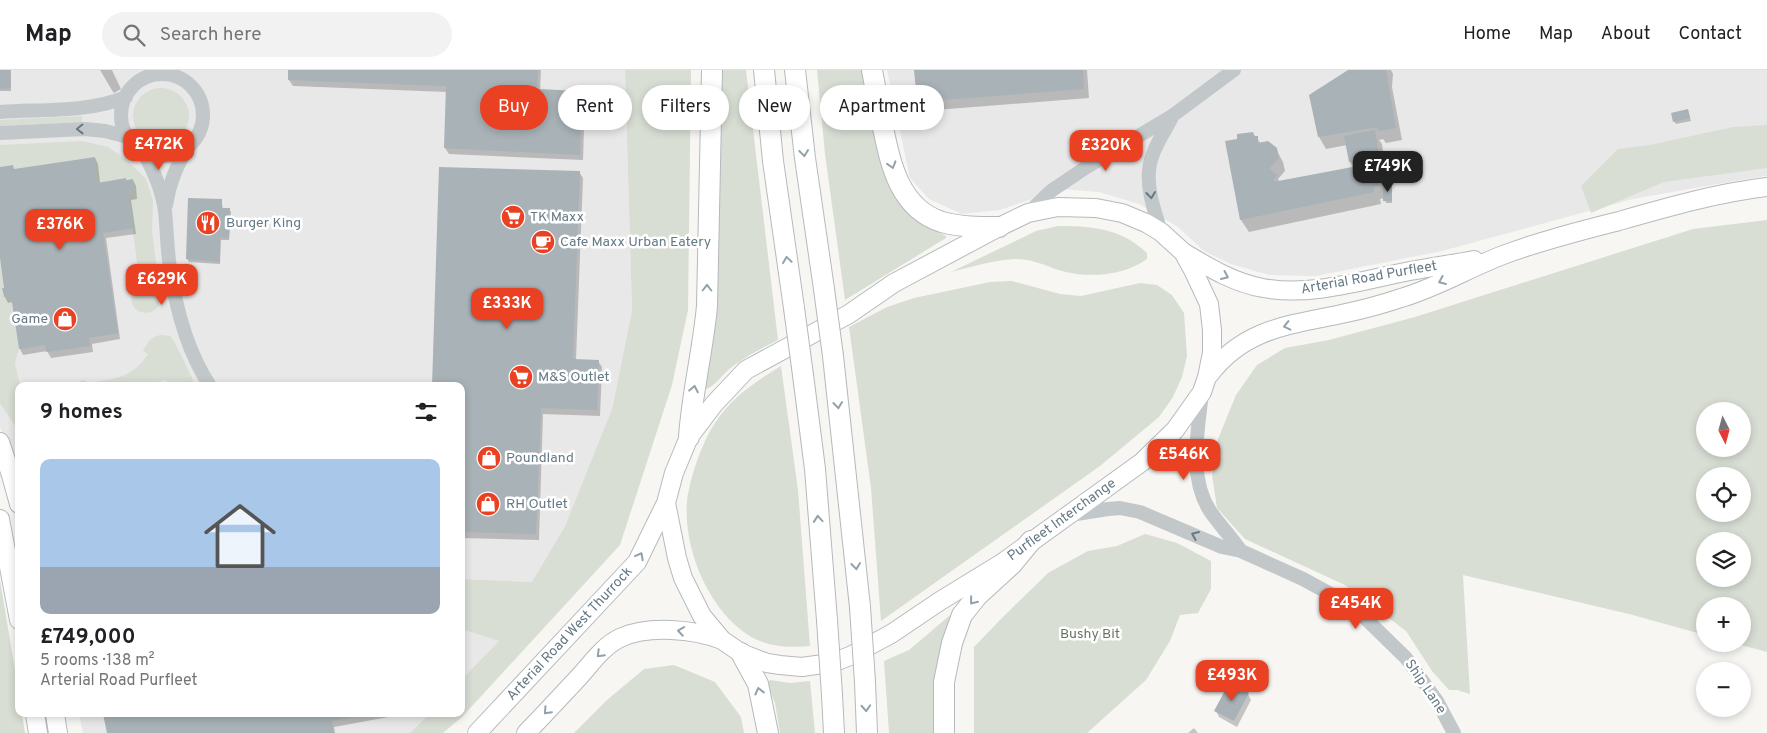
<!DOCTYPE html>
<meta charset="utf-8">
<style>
:root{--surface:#fff;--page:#f2f2f2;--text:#202124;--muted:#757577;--line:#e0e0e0;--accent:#e94121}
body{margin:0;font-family:Overpass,sans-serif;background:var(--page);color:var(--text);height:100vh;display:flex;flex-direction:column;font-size:19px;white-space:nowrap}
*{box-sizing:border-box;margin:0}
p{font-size:16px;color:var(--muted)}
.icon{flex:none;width:28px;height:28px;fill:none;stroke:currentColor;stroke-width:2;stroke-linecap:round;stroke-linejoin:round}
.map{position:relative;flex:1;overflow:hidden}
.details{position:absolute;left:15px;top:312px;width:450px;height:335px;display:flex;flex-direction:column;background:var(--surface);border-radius:10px;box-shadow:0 2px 8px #0003}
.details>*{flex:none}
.hud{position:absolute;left:480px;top:15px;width:475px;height:45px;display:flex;gap:10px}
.needle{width:32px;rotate:174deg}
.tools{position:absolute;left:1696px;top:332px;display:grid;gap:10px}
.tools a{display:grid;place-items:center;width:55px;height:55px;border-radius:50%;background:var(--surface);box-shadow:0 2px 8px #0003;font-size:25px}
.price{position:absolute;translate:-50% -42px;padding:0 11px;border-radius:10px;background:var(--accent);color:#fff;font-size:16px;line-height:32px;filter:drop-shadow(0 1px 2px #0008)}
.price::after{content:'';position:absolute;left:50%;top:30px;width:15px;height:11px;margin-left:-8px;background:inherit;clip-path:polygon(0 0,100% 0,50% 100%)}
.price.on{background:#222;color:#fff}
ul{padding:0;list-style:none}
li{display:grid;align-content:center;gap:10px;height:265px;padding:0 25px}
li span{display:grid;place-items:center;height:155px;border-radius:10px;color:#555}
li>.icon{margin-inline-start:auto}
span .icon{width:90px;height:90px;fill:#fffc;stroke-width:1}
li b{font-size:21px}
h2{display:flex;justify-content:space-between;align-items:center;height:60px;padding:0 25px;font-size:21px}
.pill{padding:0 18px;border-radius:22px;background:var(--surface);box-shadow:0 2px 8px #0003;font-size:18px;line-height:45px}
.pill.on{background:var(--accent);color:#fff}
header{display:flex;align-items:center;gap:30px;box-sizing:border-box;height:70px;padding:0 25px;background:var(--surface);border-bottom:1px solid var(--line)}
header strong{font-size:24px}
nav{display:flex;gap:28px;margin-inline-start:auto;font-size:18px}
.search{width:350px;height:45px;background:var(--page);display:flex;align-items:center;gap:12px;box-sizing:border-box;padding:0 18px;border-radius:28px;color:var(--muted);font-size:19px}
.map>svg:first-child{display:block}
</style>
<header>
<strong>Map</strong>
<div class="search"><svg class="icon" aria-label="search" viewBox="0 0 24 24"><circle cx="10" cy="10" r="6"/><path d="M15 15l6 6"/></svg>Search here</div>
<nav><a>Home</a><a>Map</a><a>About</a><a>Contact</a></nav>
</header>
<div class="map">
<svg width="1767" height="663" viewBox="0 0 1767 663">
<rect width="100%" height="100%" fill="#f7f6f3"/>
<path fill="#e7e8e7" d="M 0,0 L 625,0 L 632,241 L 612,339 L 565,456 L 532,512 L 461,509 L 461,316 L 19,316 L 19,406 L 0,357 Z
M 887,0 L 1767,0 L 1767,106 L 1746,109 L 1633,129 L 1442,181 L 1316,206 L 1269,205 L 1231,194 L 1204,181 L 1178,157 L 1139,134 L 1099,122 L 1061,119 L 1000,140 L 962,144 L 929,129 L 910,108 Z
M 461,559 L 499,571 L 461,610 Z
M 79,644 L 429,644 L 410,663 L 83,663 Z"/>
<path fill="#d8ded4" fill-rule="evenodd" d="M 625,0 L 691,0 L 688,240 L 672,315 L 620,475 L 462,647 L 443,663 L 410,663 L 429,644 L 461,644 L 461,610 L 499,571 L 461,559 L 461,509 L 532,512 L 565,456 L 612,339 L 632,241 Z
M 722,0 L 746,0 L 778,270 C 759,280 740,289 724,304 C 719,309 713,317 706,319 L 704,317 L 713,258 L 718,195 Z
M 817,0 L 864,0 L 883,101 L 890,119 L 902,136 L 912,147 L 946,166 L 946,168 L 845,230 L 825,84 Z
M133 46a28 28 0 1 1 56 0a28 28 0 1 1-56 0Z
M 82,46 L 82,52 L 0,56 L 0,50 Z
M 1767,55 L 1767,98 L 1664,112 L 1591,143 L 1581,116 L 1618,79 L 1650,75 L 1733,57 Z
M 83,71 L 108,77 L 128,91 L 146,109 L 153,130 L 152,161 L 160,224 C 162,252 126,246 132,224 L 141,223 L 128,124 L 134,123 L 133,109 L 126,110 L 126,108 L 97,113 L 95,87 L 14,99 L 13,95 L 0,97 L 0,75 Z
M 1767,150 L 1767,582 L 1737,574 L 1742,574 L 1742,536 L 1705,536 L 1705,565 L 1629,544 L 1463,505 L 1470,624 L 1457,620 L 1449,620 L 1432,601 L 1406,561 L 1345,515 L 1245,469 L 1217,438 L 1212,405 L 1218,369 L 1236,325 L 1257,295 L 1285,278 L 1329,270 L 1415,247 L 1693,159 ZM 1705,341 L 1742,341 L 1742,379 L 1705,379 ZM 1705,406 L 1742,406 L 1742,444 L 1705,444 ZM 1705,471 L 1742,471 L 1742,509 L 1705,509 Z
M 1058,156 C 1092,156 1121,158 1147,183 L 1147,189 C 1126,205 1092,208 1066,202 C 1049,198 1033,188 1015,189 C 993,190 972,197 951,202 L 1036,161 Z
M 0,188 L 4,218 L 2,219 L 4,227 L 11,226 L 19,279 L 15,293 L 20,316 L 19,316 L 19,362 L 0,333 Z
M 1012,211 L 1060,224 L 1081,226 L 1140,213 L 1157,215 L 1172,225 L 1184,243 L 1187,286 L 1182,307 L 1173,327 L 1159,347 L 1100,396 L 881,551 L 871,418 L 849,257 L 887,237 L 914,228 L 990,212 Z
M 162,265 L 170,266 L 174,271 L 196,316 L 168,316 L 166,310 L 138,316 L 81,316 L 80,311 L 85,310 L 86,313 C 113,309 132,309 148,284 L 143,281 C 149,271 151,266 162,265 Z
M 781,296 L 798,420 L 810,576 C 790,578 766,577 748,565 C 708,539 683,478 687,431 C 690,408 702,372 715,353 C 732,327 755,312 781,296 Z
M 1145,464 L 1177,473 L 1211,491 L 1211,519 L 1198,543 L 1180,545 L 1170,571 L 1146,610 L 1087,663 L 974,663 L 974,577 L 1001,549 L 1048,503 L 1088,481 L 1117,476 Z
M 0,510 L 19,624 L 19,644 L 22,644 L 25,663 L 0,663 Z
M 949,546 L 952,547 C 933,591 934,616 937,663 L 889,663 L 884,591 L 909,580 Z
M 674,595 L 715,612 L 741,647 L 744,663 L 574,663 L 607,630 L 644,599 Z
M 770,610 L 790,613 L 810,611 L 815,663 L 780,663 L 775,633 L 767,613 Z"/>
<path fill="#0003" d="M 0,0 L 11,0 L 11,21 L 0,21 Z
M 100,0 L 112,0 L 121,19 L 114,23 L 113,22 Z
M 290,0 L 541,0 L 540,20 L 581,22 L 585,28 L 583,90 L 449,84 L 445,78 L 447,22 L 293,16 L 289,10 Z
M 915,0 L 1087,0 L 1089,28 L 923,41 L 918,32 Z
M 1350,0 L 1391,0 L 1393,4 L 1392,17 L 1402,70 L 1386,73 L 1383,69 L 1379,70 L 1382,74 L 1388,117 L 1391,117 L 1392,120 L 1392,133 L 1386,133 L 1385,128 L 1380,129 L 1381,134 L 1249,162 L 1241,150 L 1227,72 L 1239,70 L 1253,63 L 1261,74 L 1276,79 L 1283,92 L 1285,101 L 1278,109 L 1280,112 L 1354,98 L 1350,92 L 1347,75 L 1326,79 L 1319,67 Z
M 1688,40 L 1691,51 L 1676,54 L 1674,51 Z
M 95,88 L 98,94 L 100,113 L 133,110 L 136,116 L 137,129 L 131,130 L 136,164 L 106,168 L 120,269 L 92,274 L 93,282 L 51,288 L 47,281 L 23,285 L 20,279 L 13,232 L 8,233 L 5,227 L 4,219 L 6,219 L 0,184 L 0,98 L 12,96 L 15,100 Z
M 440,98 L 579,102 L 583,108 L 576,290 L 598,291 L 602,297 L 600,346 L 543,344 L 539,470 L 461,468 L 461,316 L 433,316 Z
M 221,130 L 223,139 L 229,139 L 231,142 L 229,170 L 221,170 L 220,194 L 189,192 L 187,189 Z
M 1248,624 L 1251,630 L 1237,657 L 1219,647 L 1216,641 Z
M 104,644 L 405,644 L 334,657 L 335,663 L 108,663 Z
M 1194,658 L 1198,663 L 1188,663 Z"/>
<path fill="#a8b2b7" d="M 0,0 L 10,0 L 11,18 L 0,19 Z
M 288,0 L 538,0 L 537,19 L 582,21 L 580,85 L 444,78 L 446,16 L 288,10 Z
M 914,0 L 1083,0 L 1084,19 L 917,32 Z
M 1348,0 L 1386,0 L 1396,58 L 1378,61 L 1377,57 L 1318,67 L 1309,25 Z
M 1688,39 L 1690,48 L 1673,52 L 1671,43 Z
M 1375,60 L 1382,105 L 1378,106 L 1379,116 L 1374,117 L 1374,122 L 1240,150 L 1225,71 L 1237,69 L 1237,64 L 1253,62 L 1254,66 L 1258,66 L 1258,73 L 1268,71 L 1277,78 L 1279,88 L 1269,99 L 1277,105 L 1273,112 L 1363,95 L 1362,90 L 1349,92 L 1344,66 Z
M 95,87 L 97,113 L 126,108 L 126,110 L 133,109 L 134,123 L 128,124 L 133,158 L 103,163 L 118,263 L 89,268 L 90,276 L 46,282 L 45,275 L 19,279 L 11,226 L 4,227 L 2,218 L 4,218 L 0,188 L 0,97 L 13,95 L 14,99 Z
M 439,97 L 580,101 L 573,289 L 599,290 L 597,340 L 541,338 L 536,464 L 461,462 L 461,316 L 432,316 Z
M 1383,116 L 1392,116 L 1392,131 L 1383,131 Z
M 188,128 L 222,129 L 222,138 L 230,138 L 229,168 L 220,167 L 220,192 L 186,189 Z
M 1229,613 L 1249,623 L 1234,651 L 1214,641 Z
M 103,644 L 365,644 L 365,645 L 332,651 L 334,663 L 107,663 Z"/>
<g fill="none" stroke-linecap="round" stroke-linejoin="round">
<g stroke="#b5babd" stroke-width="20">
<path id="major" d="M 1058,137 L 1096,138 L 1122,143 L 1146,153 L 1161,162 L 1183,182 L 1193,200 L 1209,234 L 1212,260 L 1212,283 L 1207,307 L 1202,322 L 1175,360 L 1142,392 L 1002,493 L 940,531 L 891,564 L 850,586 L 832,593 L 816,595 L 802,597 L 780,595 L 767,593 L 741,583 L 722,570 L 702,546 L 683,508 L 677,488 L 666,433 L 674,403 L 689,367 L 714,334 L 746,300 L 849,244 L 894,213 L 999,157 L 1028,143 Z
M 1183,182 C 1208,197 1234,213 1263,218 C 1312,227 1362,210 1410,201 C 1431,197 1452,194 1474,190
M 1209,305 C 1245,257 1292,255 1346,243 C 1365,239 1383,234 1401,228 C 1436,218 1469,198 1503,185 C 1540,171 1580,161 1619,151 C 1668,137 1717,123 1767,117
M 0,372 L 11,405 L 19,434
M 0,449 L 19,550
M 35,644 L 38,663
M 55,644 L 58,663
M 477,663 L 637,492 L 666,433
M 526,663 C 544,645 561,626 579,607 C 591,594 603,576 620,568 C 648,555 694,559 722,570"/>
</g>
<g stroke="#b5b9bc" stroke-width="22">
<path id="highway" d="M 764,0 L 773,91 L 794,238
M 795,0 L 805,88 L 824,219
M 872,0 C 875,17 879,35 882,53 C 890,91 898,138 942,152 C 960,157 980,157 999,157
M 833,286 L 860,537
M 803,305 L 815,399 L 827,550
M 689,367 C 692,323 703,280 707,236 L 712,0
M 741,583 L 758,614 L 768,663
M 865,612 L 867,663
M 832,625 L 834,663
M 944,663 L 944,612 L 952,573 L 962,545 L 978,525 L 1012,494 L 1031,471"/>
</g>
<path stroke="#c2c7c9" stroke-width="14" d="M121 45a41 41 0 1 1 82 0a41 41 0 1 1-82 0Z
M 0,42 C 40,39 88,43 126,27
M 0,63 L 85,59 L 105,61 L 128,67
M 142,80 C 153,99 162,119 165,141 C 167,159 167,179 170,198 C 176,239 187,281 210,316
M 166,135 C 170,112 176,96 189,76
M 1028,143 L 1051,121 L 1085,98 L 1172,46 L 1234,0
M 1161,162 C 1155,142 1147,121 1149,101 C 1150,82 1164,63 1172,47
M 1202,323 C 1198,360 1188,407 1210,441 C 1219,454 1231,467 1241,481
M 1070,445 L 1108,439 L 1120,438 L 1140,442 L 1222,477 L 1241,481 L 1303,509 L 1336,527 L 1364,547 L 1406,588 L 1437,631 L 1454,663"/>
<use href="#major" stroke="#fff" stroke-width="18"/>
<use href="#highway" stroke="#fff" stroke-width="20"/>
<g stroke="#b5b9bc" stroke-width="22" stroke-linecap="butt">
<path id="highway-bridge" d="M 824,219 L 833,286
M 794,238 L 803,305
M 860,537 L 865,612
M 827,550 L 832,625"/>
</g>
<use href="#highway-bridge" stroke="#fff" stroke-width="20"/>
</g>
<defs><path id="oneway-chevron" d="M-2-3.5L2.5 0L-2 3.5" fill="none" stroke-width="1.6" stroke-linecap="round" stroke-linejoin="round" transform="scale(1.25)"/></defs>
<g stroke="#657985">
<use href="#oneway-chevron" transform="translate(80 59) rotate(179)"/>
<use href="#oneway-chevron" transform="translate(1151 125) rotate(84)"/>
<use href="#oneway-chevron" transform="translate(1195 465) rotate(-157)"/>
</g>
<g stroke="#93a1aa">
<use href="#oneway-chevron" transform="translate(804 83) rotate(83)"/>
<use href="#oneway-chevron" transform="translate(892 95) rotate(73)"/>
<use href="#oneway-chevron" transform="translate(787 190) rotate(-98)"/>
<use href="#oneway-chevron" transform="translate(1225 206) rotate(24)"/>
<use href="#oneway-chevron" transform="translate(1442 211) rotate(157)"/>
<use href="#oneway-chevron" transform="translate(707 218) rotate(-90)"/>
<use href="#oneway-chevron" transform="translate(1287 256) rotate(167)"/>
<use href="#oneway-chevron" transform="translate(694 319) rotate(-79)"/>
<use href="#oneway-chevron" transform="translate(838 335) rotate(84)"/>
<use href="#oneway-chevron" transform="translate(818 449) rotate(-95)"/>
<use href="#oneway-chevron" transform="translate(640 486) rotate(-62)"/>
<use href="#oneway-chevron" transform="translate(856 496) rotate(84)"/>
<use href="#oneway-chevron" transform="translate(973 531) rotate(129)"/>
<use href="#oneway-chevron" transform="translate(681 561) rotate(-171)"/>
<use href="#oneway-chevron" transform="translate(600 584) rotate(135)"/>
<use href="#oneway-chevron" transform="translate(759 621) rotate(-104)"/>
<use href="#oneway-chevron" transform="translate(866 638) rotate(87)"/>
<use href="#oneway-chevron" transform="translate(547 641) rotate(133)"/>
</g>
<defs>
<g id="supermarket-disc" transform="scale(1.25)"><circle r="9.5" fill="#e94121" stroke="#fff"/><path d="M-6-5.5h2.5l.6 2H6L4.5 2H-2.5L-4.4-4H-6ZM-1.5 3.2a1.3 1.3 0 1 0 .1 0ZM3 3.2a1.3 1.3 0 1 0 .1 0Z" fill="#fff"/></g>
<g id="restaurant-disc" transform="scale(1.25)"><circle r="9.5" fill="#e94121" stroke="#fff"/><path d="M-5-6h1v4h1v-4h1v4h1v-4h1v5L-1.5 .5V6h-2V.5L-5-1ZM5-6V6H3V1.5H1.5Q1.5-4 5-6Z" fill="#fff"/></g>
<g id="cafe-disc" transform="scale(1.25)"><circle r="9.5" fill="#e94121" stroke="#fff"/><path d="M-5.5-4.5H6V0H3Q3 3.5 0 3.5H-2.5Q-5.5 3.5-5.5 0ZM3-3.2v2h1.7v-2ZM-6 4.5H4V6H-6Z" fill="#fff"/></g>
<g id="shop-disc" transform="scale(1.25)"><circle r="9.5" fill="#e94121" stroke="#fff"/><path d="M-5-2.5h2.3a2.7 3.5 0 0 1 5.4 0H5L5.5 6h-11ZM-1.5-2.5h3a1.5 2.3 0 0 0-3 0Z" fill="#fff"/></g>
</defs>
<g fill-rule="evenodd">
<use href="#supermarket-disc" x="513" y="147"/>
<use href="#restaurant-disc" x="208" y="153"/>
<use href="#cafe-disc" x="543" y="172"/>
<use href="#shop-disc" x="65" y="249"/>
<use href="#supermarket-disc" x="521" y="307"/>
<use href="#shop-disc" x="489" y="388"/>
<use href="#shop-disc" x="488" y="434"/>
</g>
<g text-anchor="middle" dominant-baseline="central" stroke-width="5" stroke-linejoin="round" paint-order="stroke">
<g font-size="14" fill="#657985" stroke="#fff" text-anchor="start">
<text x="530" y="147">TK Maxx</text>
<text x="226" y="153">Burger King</text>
<text x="560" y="172">Cafe Maxx Urban Eatery</text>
<text x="48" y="249" text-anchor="end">Game</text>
<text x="538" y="307">M&amp;S Outlet</text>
<text x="506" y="388">Poundland</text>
<text x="506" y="434">RH Outlet</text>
</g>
<g font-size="14" fill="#657985" stroke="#fff">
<text transform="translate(1369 208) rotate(-10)">Arterial Road Purfleet</text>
<text transform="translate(1062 450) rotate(-36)">Purfleet Interchange</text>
<text transform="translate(570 564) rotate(-47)">Arterial Road West Thurrock</text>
<text transform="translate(1425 617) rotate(56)">Ship Lane</text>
</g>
<g font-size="14" fill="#667760" stroke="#fff">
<text x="1090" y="564">Bushy Bit</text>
</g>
</g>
</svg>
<div class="tools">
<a><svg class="needle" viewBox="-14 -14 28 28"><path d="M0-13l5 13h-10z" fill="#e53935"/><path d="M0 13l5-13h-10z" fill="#757577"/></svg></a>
<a><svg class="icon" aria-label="locate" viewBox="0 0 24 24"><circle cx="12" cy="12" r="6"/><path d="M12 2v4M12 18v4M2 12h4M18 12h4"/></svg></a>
<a><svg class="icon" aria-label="layers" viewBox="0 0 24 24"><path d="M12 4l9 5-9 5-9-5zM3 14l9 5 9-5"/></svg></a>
<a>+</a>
<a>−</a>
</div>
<b class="price" style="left:159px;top:101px">£472K</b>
<b class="price" style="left:1106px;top:102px">£320K</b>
<b class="price on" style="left:1388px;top:123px">£749K</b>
<b class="price" style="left:60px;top:181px">£376K</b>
<b class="price" style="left:162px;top:236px">£629K</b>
<b class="price" style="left:507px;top:260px">£333K</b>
<b class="price" style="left:1184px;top:411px">£546K</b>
<b class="price" style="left:1356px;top:560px">£454K</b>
<b class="price" style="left:1232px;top:632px">£493K</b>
<div class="hud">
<a class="pill on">Buy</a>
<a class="pill">Rent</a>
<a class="pill">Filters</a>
<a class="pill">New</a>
<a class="pill">Apartment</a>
</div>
<section class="details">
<h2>9 homes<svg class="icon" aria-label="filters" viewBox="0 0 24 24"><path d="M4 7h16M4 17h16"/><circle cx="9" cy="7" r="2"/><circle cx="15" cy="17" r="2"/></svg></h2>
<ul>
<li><span style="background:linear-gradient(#a9c7e8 70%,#9aa5b1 0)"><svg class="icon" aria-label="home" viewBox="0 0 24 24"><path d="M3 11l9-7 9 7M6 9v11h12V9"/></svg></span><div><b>£749,000</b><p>5 rooms · 138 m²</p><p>Arterial Road Purfleet</p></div></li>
</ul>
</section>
</div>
